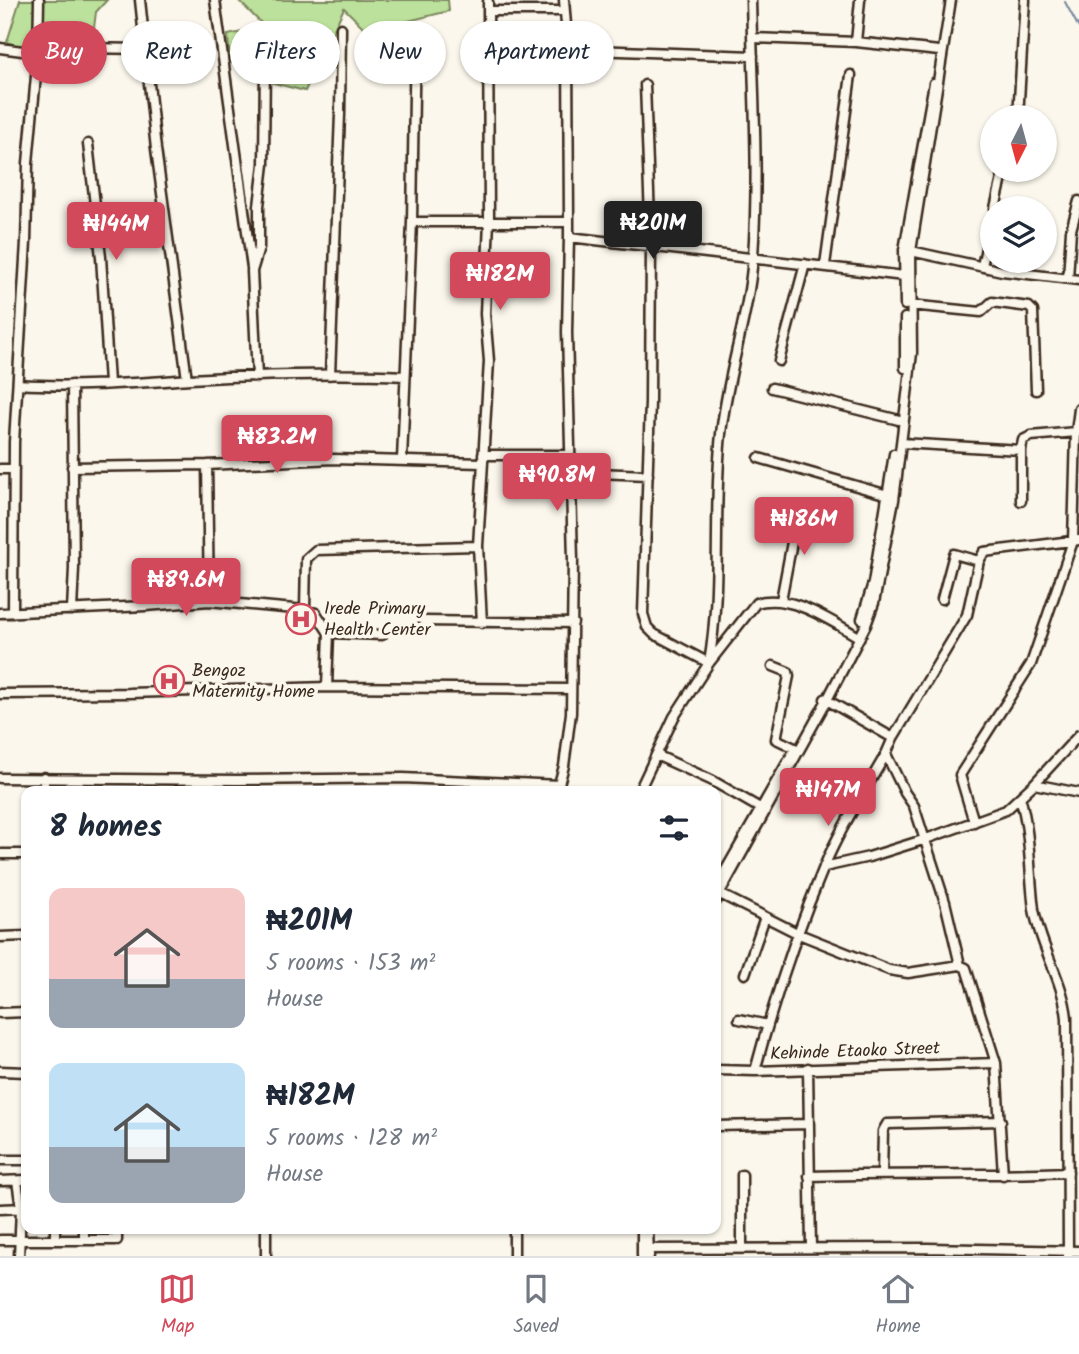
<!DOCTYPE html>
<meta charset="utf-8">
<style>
:root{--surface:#fff;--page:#f6f6f7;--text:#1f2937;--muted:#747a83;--line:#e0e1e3;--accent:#d1495b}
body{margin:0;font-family:Kalam,sans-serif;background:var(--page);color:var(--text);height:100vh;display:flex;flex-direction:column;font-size:26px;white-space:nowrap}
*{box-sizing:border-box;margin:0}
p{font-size:23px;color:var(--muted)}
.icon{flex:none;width:38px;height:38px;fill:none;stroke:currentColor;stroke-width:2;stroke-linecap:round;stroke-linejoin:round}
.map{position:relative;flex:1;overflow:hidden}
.panel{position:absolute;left:21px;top:786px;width:700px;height:448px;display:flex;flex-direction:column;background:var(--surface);border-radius:14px;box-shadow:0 2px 5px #0004}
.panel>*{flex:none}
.hud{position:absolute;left:21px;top:21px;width:700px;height:63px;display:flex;gap:14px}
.needle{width:46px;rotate:186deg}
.tools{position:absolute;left:980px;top:105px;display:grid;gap:14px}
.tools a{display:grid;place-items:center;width:77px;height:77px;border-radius:50%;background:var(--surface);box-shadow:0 2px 5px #0004;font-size:35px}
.price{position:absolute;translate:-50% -60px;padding:0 16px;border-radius:7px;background:var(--accent);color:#fff;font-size:23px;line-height:46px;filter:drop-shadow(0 2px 4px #0008)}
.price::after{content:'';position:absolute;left:50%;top:42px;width:21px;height:16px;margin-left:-10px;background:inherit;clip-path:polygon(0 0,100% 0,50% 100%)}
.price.selected{background:#222;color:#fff}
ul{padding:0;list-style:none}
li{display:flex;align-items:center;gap:21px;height:175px;padding:0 28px}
li span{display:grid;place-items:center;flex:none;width:196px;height:140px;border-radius:14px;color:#555}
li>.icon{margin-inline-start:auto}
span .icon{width:84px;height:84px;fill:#fffc;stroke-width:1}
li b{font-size:30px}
h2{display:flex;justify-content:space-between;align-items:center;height:84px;padding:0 28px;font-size:30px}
.pill{padding:0 24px;border-radius:32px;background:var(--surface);box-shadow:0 2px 5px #0004;font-size:24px;line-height:63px}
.pill.selected{background:var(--accent);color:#fff}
.tab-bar{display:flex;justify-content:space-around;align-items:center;height:98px;border-top:2px solid var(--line);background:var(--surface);font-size:19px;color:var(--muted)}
.tab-bar a{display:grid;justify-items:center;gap:4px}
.tab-bar .selected{color:var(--accent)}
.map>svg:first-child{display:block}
</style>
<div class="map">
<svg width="1079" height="1256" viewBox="0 0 1079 1256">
<rect width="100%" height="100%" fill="#fbf7ec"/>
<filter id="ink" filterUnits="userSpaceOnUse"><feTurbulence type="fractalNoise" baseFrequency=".0143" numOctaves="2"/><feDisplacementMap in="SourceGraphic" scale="14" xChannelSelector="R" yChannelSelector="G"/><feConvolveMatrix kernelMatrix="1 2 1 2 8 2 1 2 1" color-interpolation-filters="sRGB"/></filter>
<g filter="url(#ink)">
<path fill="#bce19c" stroke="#7c865d" stroke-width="2" d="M 20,0 L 107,0 L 96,12 L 92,44 L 24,49 L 7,42 Z
M 238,0 L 448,0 L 449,11 L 388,26 L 373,37 L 344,8 L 305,91 L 273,83 L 269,60 L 230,63 L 228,35 L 265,27 Z"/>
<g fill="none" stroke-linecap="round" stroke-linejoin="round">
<path stroke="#72869c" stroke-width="2" d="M 1065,2 L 1079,28"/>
<g stroke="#3b2a1e" stroke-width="13">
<path id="minor" d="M 140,0 L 156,149 L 187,379
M 215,0 L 252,268
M 564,0 L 568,49 L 569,222
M 488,11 L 564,11
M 752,38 L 856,42 L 939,51
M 856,42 L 860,0
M 0,48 L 45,54 L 79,48 L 145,49
M 568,49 L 753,56
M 645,85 L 651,246 L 650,402 L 643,614 L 647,627 L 654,634 L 709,663
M 1018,117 L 1025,0
M 88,144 L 101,257 L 109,383
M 995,208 L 1004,170
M 412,222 L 569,222 L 569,237 L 904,276
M 911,251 L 1002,271 L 1079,280
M 825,265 L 851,75
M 982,266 L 992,221
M 1068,279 L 1071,230 L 1079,201
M 905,305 L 904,250 L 934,83
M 910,305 L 981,312 L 992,302 L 1029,307 L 1033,311 L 1036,390
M 779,361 L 805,264
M 905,368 L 905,318
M 330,375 L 340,114 L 341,28
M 257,377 L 252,271 L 259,248 L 259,206 L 264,164 L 265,61
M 18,384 C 75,388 133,383 190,379 C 262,375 334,373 405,376
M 72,385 L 74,568 L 72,610
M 772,388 L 899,420
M 1076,432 L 1079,409
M 901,443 L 1021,450 L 1023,440 L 1031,436 L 1076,432 L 1073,541 L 1031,664 L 960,775 L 974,822
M 483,455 L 569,455
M 759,458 L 888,495
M 402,460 L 412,222 L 415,29
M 207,465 L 209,601
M 72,467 L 207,465 L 333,459 L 482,463
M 0,469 L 14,469
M 570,472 L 648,475
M 1021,501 L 1021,450
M 942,599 L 954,554 L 979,561
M 781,600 L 792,542 L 802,508
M 305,610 L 306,559 L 316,550 L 478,546
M 0,613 L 145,606 L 209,601 L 305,610 L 316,613 L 329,633 L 327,687
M 13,613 L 14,442 L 26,242 L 28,163 L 38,54 L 39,0
M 862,619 L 873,583 L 894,454
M 424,621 L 573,623
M 482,623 L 478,546 L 489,361 L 485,314 L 489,221 L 488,2
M 329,633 L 382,635
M 709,663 C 722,586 713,510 721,434 C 727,374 749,316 753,256 C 759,171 753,85 751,0
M 773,666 L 788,672 L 789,676 L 776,739 L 799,750
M 0,694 L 129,693 L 327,687 L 571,689
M 825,699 L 893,738
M 886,754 L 905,793 L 914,806 L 945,902 L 960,965
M 656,755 L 711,780 L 765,811
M 0,778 L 237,780 L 403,778 L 559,785
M 1034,784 L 1079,793
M 44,791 L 44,777
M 557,791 L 564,766 L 571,713 L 573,560 L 567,332 L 569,237
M 639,791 L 674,717 L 709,663 L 756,603 C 791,593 829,620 859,637
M 1020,797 C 1031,834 1029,872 1034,909 C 1040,947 1063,979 1067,1018 L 1068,1256
M 0,854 L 26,854
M 824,867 L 869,857 L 926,839 L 1006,810 L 1034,784 L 1079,735
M 716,887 L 795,749
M 716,892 L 799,934 L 889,970 L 908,973 L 960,965 L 966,968 L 996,1063 L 1003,1175
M 716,900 L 827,700 L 866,625 L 874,603 L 894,500 L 907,395 L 912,353 L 911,251 L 951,0
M 0,937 L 26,936
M 745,974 L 765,917
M 0,1013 L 26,1012
M 739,1019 L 768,1025
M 808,1068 L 811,1248
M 716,1070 L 755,1071 L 996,1063
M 0,1071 L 26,1072
M 755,1071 C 773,1003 796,933 824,867 C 840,828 865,791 886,754 L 893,738 L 967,615 L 979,561 L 984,552 L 1079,540
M 716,1126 L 808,1124
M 0,1160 L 26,1160
M 882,1174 L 883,1131 L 887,1124 L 1001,1121
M 742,1175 L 742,1248
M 809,1176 C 896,1173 982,1176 1068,1172
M 0,1181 L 26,1180
M 17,1181 L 21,1208 L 19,1256
M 0,1209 L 25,1208
M 55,1228 L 55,1240
M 266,1228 L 266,1256
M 514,1228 L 514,1256
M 642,1228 L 642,1256
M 648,1228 L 649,1256
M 0,1240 L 117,1240 L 117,1228
M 84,1240 L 84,1228
M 642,1249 L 927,1248 L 1079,1251"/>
</g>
<use href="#minor" stroke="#fbf7ec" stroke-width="8"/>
</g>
</g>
<defs>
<g id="hospital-ring" transform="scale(1.575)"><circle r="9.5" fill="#fbf7ec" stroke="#d1495b" stroke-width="1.5"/><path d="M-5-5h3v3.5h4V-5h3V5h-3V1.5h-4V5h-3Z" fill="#d1495b"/></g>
</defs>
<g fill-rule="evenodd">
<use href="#hospital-ring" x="301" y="619"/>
<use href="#hospital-ring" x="169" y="681"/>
</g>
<g text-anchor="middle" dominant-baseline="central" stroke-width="7" stroke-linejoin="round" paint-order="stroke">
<g font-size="18" fill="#3b2a1e" stroke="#fbf7ec" text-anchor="start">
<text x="324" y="609">Irede Primary<tspan x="324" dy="21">Health Center</tspan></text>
<text x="192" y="671">Bengoz<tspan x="192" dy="21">Maternity Home</tspan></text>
</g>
<g font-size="18" fill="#3b2a1e" stroke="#fbf7ec">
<text transform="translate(855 1052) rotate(-2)">Kehinde Etaoko Street</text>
</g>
</g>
</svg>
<div class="tools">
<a><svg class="needle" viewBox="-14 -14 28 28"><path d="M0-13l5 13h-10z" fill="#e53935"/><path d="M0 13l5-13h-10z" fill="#747a83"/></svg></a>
<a><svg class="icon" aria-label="layers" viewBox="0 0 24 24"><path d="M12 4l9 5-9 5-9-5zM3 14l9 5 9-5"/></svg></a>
</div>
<b class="price selected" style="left:653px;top:261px">₦201M</b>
<b class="price" style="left:116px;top:262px">₦144M</b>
<b class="price" style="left:500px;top:312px">₦182M</b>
<b class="price" style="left:277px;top:475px">₦83.2M</b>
<b class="price" style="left:557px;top:513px">₦90.8M</b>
<b class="price" style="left:804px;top:557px">₦186M</b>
<b class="price" style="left:186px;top:618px">₦89.6M</b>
<b class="price" style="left:828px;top:828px">₦147M</b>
<div class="hud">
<a class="pill selected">Buy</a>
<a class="pill">Rent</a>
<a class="pill">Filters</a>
<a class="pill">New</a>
<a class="pill">Apartment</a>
</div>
<section class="panel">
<h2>8 homes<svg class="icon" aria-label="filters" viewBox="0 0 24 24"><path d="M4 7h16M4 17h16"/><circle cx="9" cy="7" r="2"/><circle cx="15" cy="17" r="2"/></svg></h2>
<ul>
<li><span style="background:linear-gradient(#f6c9c9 65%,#9aa5b1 0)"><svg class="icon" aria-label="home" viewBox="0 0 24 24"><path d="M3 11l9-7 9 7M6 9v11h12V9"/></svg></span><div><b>₦201M</b><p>5 rooms · 153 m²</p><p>House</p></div></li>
<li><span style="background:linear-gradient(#bfe0f5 60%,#9aa5b1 0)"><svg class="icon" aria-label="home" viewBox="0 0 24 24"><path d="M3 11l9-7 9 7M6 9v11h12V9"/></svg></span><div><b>₦182M</b><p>5 rooms · 128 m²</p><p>House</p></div></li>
</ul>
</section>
</div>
<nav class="tab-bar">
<a class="selected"><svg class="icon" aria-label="map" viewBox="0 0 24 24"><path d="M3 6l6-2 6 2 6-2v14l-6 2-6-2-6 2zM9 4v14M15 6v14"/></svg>Map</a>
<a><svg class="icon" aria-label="saved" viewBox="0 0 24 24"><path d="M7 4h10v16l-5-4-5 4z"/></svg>Saved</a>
<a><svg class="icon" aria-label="home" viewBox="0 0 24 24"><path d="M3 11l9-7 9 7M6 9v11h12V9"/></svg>Home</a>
</nav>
